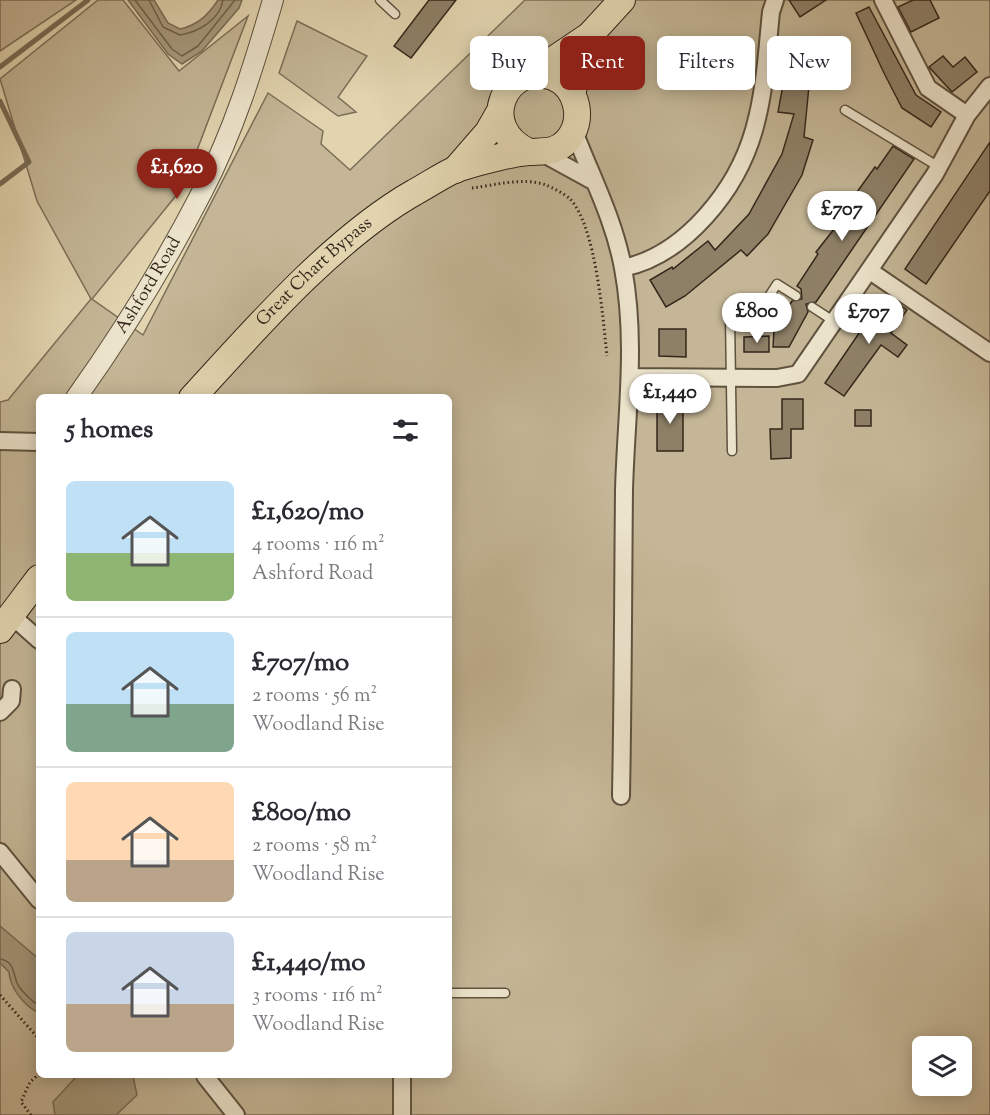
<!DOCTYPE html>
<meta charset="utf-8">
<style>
:root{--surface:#fff;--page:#f2f2f3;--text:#2b2b33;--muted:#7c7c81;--line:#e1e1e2;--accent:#8f2418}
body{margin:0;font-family:"Sorts Mill Goudy",serif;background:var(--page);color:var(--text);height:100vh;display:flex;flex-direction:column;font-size:22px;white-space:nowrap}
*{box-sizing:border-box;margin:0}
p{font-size:20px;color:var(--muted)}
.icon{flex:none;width:33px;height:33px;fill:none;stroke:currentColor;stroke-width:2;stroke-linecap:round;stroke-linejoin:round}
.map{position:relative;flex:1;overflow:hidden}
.details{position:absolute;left:36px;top:394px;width:416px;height:684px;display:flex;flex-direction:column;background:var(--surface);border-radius:9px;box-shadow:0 3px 15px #0003}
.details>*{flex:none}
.banner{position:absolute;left:470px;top:36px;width:430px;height:54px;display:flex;gap:12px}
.buttons{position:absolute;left:912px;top:1036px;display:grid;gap:12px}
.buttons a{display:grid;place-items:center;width:60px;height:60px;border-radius:9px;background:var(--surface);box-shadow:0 3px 15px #0003;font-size:30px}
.price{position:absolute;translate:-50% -51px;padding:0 14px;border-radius:21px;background:#fff;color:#222;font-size:20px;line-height:39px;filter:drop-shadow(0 2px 3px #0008)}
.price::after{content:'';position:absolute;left:50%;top:36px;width:18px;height:14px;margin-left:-9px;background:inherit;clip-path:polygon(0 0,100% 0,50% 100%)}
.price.on{background:var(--accent);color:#fff}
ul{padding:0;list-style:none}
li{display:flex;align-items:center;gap:18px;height:150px;padding:0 30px}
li+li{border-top:2px solid var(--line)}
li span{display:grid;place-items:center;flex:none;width:168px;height:120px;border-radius:9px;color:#555}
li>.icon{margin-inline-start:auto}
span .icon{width:72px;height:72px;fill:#fffc;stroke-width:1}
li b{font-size:26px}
h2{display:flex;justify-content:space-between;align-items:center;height:72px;padding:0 30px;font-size:26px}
.chip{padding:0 21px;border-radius:9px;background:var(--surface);box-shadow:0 3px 15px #0003;font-size:21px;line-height:54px}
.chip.on{background:var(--accent);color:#fff}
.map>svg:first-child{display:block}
</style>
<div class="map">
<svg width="990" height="1115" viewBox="0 0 990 1115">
<rect width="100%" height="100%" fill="#e1d4af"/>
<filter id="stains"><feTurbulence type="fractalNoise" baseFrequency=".00333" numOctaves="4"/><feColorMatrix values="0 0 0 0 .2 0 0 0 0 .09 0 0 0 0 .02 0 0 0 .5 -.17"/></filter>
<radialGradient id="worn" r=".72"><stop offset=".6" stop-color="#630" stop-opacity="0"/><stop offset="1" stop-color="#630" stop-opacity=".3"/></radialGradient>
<path fill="#c4b696" stroke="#7c6e58" stroke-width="1.5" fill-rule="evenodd" d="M 0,0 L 76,0 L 0,51 Z
M 98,0 L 123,0 L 179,71 L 248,16 L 183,187 L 92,299 L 143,335 L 268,93 L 323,131 L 321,144 L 350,170 L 525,0 L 990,0 L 990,1115 L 0,1115 L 0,402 L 8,400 L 91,299 L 37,201 L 0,79 ZM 39,398 L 448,398 L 448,1076 L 39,1076 ZM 922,1047 L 962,1047 L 962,1086 L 922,1086 Z
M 297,21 L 367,56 L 338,97 L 356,112 L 338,116 L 279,73 Z"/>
<path fill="#a6997c" stroke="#786b55" stroke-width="1.5" d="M 128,0 L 154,0 L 168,23 L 180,29 C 198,25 208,15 218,0 L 242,0 L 239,8 L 202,51 L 182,64 L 168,54 Z
M 0,926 L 39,959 L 39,1013 C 24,1006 10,988 9,972 L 0,963 Z
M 77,1076 L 133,1076 L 137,1095 L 116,1115 L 55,1115 L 53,1102 Z"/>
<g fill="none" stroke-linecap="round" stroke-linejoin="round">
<path stroke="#6d604b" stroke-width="1.5" d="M 135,0 L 172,49 L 182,56 L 198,46 L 235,0
M 149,0 L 163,27 L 180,35 C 198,32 220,20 223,0
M 0,959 C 13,961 13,971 16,980 C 18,989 32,1001 39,1006"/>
<path stroke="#786b55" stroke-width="5" d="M 0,67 L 88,0
M 0,101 L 29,162 L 0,184"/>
</g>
<path fill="#8e8067" stroke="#34261a" stroke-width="1.5" d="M 429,0 L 456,0 L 411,58 L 394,46 Z
M 789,0 L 826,0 L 800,17 Z
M 913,0 L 930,0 L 939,18 L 911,32 L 898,7 Z
M 869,7 L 916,95 L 941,112 L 931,127 L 902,108 L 884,73 L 856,13 Z
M 785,41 L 812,41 L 811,70 L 836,73 L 834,89 L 809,86 L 804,137 L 813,140 L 802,175 L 768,234 L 747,256 L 741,250 L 685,296 L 666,307 L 650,280 L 672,267 L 673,269 L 708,241 L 715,250 L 749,214 L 782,154 L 794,114 L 778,112 L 783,85 Z
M 943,56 L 953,67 L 965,57 L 977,72 L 952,92 L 929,67 Z
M 990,142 L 990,191 L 926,284 L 905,269 Z
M 893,146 L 914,159 L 816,302 L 806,304 L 808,312 L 789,347 L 773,347 L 774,330 L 792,301 L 802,299 L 801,289 L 797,286 L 818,254 L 816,252 L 853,205 L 860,194 L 857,192 L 875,167 L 877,169 Z
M 885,295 L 907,310 L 891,333 L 907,345 L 898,357 L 881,345 L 844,396 L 825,383 Z
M 659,329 L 686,329 L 686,357 L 659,356 Z
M 769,336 L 769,352 L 744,352 L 744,337 Z
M 657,399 L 683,399 L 683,451 L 657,451 Z
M 782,399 L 803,399 L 803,429 L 791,429 L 791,458 L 771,459 L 770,429 L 782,429 Z
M 855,410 L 871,410 L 871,426 L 855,426 Z"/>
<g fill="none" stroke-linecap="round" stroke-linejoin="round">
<g stroke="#5f523f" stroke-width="11">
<path id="service" d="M 380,0 L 395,14
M 845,110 L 939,167
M 766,301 L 777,284 L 796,296
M 812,307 L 835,322
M 730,317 L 732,451
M 448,993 L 505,993"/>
</g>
<g stroke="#5f523f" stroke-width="20">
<path id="minor" d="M 883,0 L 928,88 L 967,115
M 574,131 C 591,176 614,219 623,268 C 637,342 626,416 624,490 C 623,592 623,694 621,796
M 542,153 L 593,181
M 623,268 C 685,255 737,190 754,130 C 765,92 767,51 771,12 L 775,0
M 870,271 L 990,353
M 631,377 L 777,378 L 798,374 L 935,174 L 967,115 L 990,86
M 0,441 L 39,442
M 11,615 L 39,640
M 0,712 L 11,701 L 12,689
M 0,852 L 39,900
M 205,1076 L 236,1115
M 402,1076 L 402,1115"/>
</g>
<g stroke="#5f523f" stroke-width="22">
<g id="tertiary">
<path id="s1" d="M 76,398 C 123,332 165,264 202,192 C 234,131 254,65 273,0"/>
</g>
</g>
<g stroke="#34261a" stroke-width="28">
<g id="primary">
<path d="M 529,76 L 590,35 L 622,0"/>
<path d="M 572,93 L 590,35"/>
<path d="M 455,170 L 488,132 L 500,111"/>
<path id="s2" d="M 192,398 C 255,329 334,238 415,192 C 428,185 441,176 454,170 C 470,164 512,153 529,152 C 544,151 556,153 567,141 C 585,121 578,87 553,77 C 506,60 475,127 529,152"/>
<path d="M 0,630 L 39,578"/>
</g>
</g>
<path stroke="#34261a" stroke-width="3" stroke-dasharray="1.5 3" stroke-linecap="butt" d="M 472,188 C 495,185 524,177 546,185 C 553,188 565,194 570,199 C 596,226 603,319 607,356
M 0,995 L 39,1039
M 31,1115 L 21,1102 L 30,1082 L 39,1074"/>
<use href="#service" stroke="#ece3cb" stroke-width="8"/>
<use href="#minor" stroke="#ece3cb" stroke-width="16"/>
<use href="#tertiary" stroke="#ece3cb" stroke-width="20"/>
<use href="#primary" stroke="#e1d4af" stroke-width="26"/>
</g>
<g text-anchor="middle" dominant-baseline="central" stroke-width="6" stroke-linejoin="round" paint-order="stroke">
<g font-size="18" fill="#34261a" stroke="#ece3cb">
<text stroke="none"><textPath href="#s2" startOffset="176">Great Chart Bypass</textPath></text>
<text stroke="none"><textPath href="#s1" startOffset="134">Ashford Road</textPath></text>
</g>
</g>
<rect width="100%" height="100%" filter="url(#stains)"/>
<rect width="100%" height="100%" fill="url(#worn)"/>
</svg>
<div class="buttons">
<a><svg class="icon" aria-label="layers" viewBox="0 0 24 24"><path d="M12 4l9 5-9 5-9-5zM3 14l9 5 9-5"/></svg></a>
</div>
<b class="price on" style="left:177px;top:200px">£1,620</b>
<b class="price" style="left:842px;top:242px">£707</b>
<b class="price" style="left:757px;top:344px">£800</b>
<b class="price" style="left:869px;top:345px">£707</b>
<b class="price" style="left:670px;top:425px">£1,440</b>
<div class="banner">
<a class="chip">Buy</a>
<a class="chip on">Rent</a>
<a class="chip">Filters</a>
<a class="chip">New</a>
</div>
<section class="details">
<h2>5 homes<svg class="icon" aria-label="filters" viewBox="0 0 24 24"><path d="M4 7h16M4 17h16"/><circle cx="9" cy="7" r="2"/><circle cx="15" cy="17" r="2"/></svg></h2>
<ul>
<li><span style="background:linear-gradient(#bfe0f5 60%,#8fb573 0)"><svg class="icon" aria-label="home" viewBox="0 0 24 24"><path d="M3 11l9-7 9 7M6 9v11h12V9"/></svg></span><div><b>£1,620/mo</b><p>4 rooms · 116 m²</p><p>Ashford Road</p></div></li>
<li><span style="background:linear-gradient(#bfe0f5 60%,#7fa58c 0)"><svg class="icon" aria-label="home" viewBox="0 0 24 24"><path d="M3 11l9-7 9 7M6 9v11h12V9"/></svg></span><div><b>£707/mo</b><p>2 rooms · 56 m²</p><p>Woodland Rise</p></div></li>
<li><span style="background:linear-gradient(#ffd9b3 65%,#b9a48a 0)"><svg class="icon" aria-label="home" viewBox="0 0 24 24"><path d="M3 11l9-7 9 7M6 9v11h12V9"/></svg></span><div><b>£800/mo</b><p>2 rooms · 58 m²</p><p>Woodland Rise</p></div></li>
<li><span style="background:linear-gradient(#c9d6e8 60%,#b9a48a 0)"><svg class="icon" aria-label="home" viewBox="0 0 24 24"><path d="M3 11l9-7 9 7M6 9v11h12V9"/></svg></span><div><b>£1,440/mo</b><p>3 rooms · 116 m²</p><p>Woodland Rise</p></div></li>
</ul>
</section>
</div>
